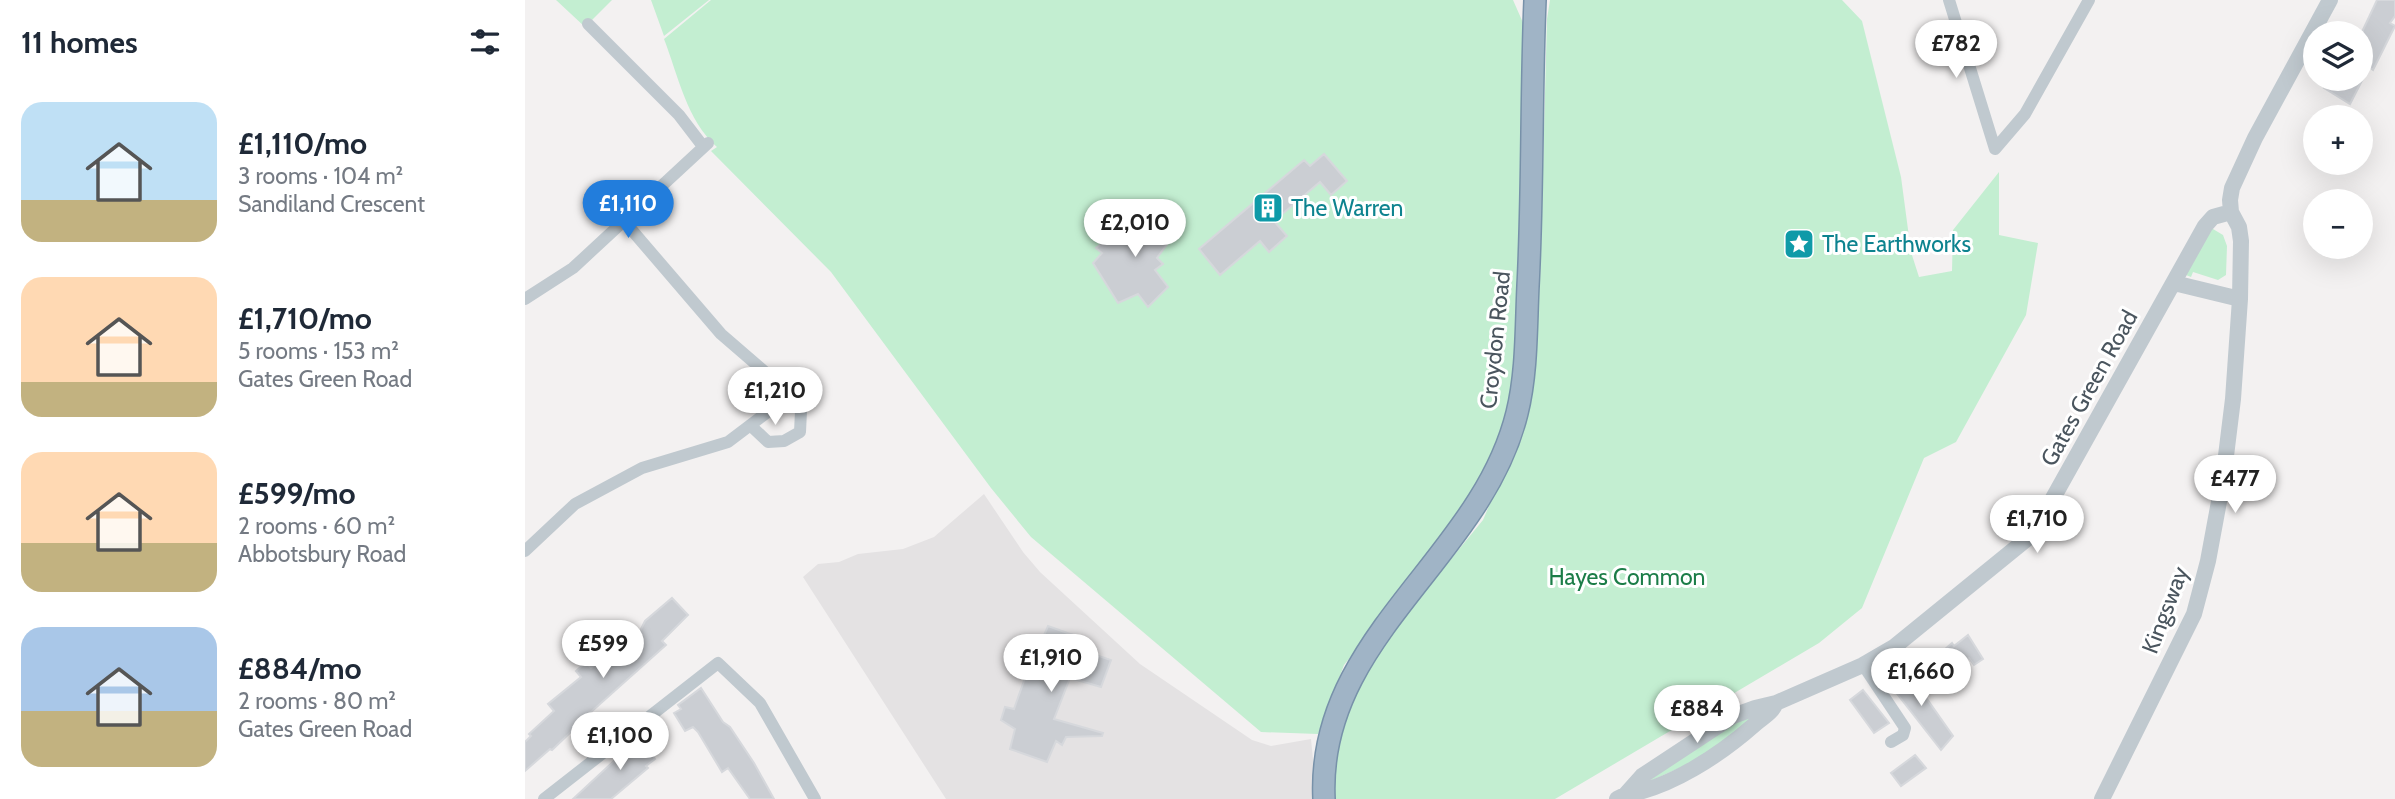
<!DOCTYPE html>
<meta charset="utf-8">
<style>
:root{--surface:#fff;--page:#f6f6f7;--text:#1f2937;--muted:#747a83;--accent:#227ddc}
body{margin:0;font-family:Cabin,sans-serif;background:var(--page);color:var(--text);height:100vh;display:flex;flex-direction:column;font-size:26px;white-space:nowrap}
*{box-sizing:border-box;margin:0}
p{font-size:23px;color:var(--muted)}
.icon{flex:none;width:38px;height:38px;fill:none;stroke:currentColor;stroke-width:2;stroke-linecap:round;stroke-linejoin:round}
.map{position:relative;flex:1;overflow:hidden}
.drawer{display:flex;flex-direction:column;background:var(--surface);width:525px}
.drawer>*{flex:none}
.fabs{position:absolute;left:1778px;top:21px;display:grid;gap:14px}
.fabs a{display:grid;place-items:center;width:70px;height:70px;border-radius:50%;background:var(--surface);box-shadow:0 7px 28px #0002;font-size:35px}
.price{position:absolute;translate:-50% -60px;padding:0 16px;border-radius:24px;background:#fff;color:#222;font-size:23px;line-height:46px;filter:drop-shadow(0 2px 4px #0008)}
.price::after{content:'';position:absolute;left:50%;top:42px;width:21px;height:16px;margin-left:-10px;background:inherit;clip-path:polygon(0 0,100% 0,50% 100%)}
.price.selected{background:var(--accent);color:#fff}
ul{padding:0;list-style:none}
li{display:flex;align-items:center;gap:21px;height:175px;padding:0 21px}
li span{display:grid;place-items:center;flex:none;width:196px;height:140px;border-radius:21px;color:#555}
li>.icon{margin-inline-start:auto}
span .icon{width:84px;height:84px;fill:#fffc;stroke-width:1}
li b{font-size:30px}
h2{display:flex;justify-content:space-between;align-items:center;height:84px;padding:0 21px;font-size:30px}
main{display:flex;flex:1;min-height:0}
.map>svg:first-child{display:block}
</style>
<main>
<section class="drawer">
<h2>11 homes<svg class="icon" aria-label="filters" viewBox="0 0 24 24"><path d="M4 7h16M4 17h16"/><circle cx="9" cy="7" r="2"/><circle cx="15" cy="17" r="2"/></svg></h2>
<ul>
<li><span style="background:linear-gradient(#bfe0f5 70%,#c2b280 0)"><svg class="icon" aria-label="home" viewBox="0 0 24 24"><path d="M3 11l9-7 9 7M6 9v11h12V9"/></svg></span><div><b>£1,110/mo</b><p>3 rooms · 104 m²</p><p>Sandiland Crescent</p></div></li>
<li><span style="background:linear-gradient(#ffd9b3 75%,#c2b280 0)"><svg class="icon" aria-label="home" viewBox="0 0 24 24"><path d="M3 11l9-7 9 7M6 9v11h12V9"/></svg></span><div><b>£1,710/mo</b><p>5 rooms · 153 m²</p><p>Gates Green Road</p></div></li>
<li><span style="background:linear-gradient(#ffd9b3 65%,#c2b280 0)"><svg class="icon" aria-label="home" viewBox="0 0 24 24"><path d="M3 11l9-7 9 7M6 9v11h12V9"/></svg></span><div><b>£599/mo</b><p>2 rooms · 60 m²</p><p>Abbotsbury Road</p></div></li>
<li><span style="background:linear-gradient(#a9c7e8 60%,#c2b280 0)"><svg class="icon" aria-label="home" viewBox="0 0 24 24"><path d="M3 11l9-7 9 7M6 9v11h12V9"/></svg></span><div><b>£884/mo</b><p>2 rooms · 80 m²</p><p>Gates Green Road</p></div></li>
</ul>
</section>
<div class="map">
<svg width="1870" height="799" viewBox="0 0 1870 799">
<rect width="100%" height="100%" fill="#f3f1f1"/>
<path fill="#e4e2e3" d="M 459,494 L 498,552 L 515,572 L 615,664 L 727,740 L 746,746 L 786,739 L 792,799 L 421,799 L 278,577 L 293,564 L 314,562 L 333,554 L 378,549 L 409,537 Z"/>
<path fill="#c3eed1" d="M 31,0 L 87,0 L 60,27 Z
M 126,0 L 184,0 L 139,36 Z
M 186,0 L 988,0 L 999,25 L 996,282 L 984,414 L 942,510 L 819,665 L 793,734 L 736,732 L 506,537 L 466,488 L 306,272 L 186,151 L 192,147 C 162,121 153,75 139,39 Z
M 1025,0 L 1317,0 L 1337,21 L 1376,177 L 1386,252 L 1394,277 L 1427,271 L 1428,230 L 1474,172 L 1474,235 L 1513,243 L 1501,315 L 1431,442 L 1399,458 L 1337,608 L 1294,643 L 1030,799 L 810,799 L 805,736 L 834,671 L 958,520 L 1002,417 L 1015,281 L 1022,19 Z
M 1687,225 L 1688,229 L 1698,235 L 1702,246 L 1701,275 L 1693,280 L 1668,272 L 1666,277 L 1661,275 Z
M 1234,714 L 1174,759 L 1121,783 C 1148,764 1204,719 1234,714 Z"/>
<path fill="#cbced3" stroke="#d6d8dc" stroke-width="2" d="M 1852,0 L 1870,0 L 1870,16 L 1865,23 L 1870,26 L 1848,70 L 1844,67 L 1825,104 L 1799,88 L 1805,79 L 1836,79 L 1836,34 Z
M 799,154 L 822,181 L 806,195 L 795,182 L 749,221 L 762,236 L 744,252 L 735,241 L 695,275 L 674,249 L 779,160 L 785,166 Z
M 625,209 L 648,236 L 632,258 L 638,264 L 630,270 L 643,287 L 623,307 L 613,294 L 593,303 L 568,263 L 577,253 L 571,248 L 610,216 L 614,218 Z
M 147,598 L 163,615 L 137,641 L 141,645 L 47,729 L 48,730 L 27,750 L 25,749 L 0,771 L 0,742 L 6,736 L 4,734 L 29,711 L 23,704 L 56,677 L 51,671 L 61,662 L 66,668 L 87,649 L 84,645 L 93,636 L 95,637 L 103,630 L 115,631 L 120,621 Z
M 523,626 L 548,635 L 547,643 L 562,649 L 562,652 L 586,660 L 576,687 L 545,678 L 529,719 L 578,733 L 577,736 L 541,737 L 537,745 L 531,741 L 522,762 L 485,749 L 490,729 L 476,720 L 480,707 L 489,709 L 511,647 L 514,647 Z
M 1443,635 L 1458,659 L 1449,665 L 1444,658 L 1423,671 L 1411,657 L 1427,643 L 1429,646 Z
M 1376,669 L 1397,692 L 1428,736 L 1416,750 L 1362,681 Z
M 176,688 L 198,722 L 205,727 L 229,763 L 249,799 L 225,799 L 203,768 L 197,772 L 173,732 L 168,727 L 160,731 L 149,713 L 156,709 L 153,705 Z
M 1338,690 L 1364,723 L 1349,733 L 1325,700 Z
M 119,733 L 127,744 L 122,747 L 130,759 L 121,766 L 123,768 L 86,799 L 48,799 Z
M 1390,755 L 1401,768 L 1376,786 L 1366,773 Z"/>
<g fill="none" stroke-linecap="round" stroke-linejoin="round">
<g stroke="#7791a9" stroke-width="24">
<path id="trunk" d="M 799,799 C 791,637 956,560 992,413 C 1002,373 1001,328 1003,286 C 1008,191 1006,95 1010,0"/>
</g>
<path stroke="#c0c9cf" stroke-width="12" d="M 1424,0 L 1470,149
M 63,24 L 154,115 L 177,145
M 1470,149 L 1500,114 L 1564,0
M 0,299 L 48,268 L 183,143
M 226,426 L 243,442 L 259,441 L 275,432 L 276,411 L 270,396 L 245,384
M 0,551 L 50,504 L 117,468 L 203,442 L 244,411 L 247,393 L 240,372 L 196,334 L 99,221
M 1338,665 L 1380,728 L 1378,735 L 1366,742
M 19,799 L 193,663 L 235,703 L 290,799"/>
<path stroke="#c0c9cf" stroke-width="16" d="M 1649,283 L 1715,299
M 1100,795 C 1145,788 1195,755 1229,725 C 1238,717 1246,714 1251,703
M 1092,799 L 1100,795 L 1117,776 L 1208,716 L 1230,708 L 1251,703 L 1338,665 L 1369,647 L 1508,534 L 1680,226 L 1688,217 L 1706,212
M 1577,799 L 1669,614 L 1683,561 L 1698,480 L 1708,399 L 1715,299 L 1716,241 L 1714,227 L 1706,212 L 1705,200 L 1707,188 L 1730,138 L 1805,0"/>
<use href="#trunk" stroke="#a0b4c6" stroke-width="21"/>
</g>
<defs>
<g id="building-square" transform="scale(1.575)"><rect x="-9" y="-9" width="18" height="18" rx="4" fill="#0f9aa8" stroke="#fff"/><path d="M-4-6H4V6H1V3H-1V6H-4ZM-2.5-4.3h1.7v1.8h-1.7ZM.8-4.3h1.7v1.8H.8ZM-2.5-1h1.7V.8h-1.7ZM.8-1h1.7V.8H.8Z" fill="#fff"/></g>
<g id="sight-square" transform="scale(1.575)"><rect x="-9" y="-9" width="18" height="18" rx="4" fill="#0f9aa8" stroke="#fff"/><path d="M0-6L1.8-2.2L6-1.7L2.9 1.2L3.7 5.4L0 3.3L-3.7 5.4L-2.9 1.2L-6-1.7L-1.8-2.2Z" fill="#fff"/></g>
</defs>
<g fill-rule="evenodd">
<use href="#building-square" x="743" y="208"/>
<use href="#sight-square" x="1274" y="244"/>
</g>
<g text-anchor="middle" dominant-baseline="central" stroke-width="6" stroke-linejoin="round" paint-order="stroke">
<g font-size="23" fill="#0d838f" stroke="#fff" text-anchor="start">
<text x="766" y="208">The Warren</text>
<text x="1297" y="244">The Earthworks</text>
</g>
<g font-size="23" fill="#4a555e" stroke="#fff">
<text transform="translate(970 340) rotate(-84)">Croydon Road</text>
<text transform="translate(1564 388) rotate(-61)">Gates Green Road</text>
<text transform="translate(1640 610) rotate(-69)">Kingsway</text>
</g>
<g font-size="23" fill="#1c7d48" stroke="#fff">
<text x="1102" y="577">Hayes Common</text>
</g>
</g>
</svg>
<div class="fabs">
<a><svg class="icon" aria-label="layers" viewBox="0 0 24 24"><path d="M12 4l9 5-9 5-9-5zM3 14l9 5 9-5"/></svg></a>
<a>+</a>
<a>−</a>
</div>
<b class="price" style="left:1431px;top:80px">£782</b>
<b class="price selected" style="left:103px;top:240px">£1,110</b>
<b class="price" style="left:610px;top:259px">£2,010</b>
<b class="price" style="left:250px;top:427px">£1,210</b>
<b class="price" style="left:1710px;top:515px">£477</b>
<b class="price" style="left:1512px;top:555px">£1,710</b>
<b class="price" style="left:78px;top:680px">£599</b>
<b class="price" style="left:526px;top:694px">£1,910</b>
<b class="price" style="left:1396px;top:708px">£1,660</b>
<b class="price" style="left:1172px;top:745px">£884</b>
<b class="price" style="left:95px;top:772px">£1,100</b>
</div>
</main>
